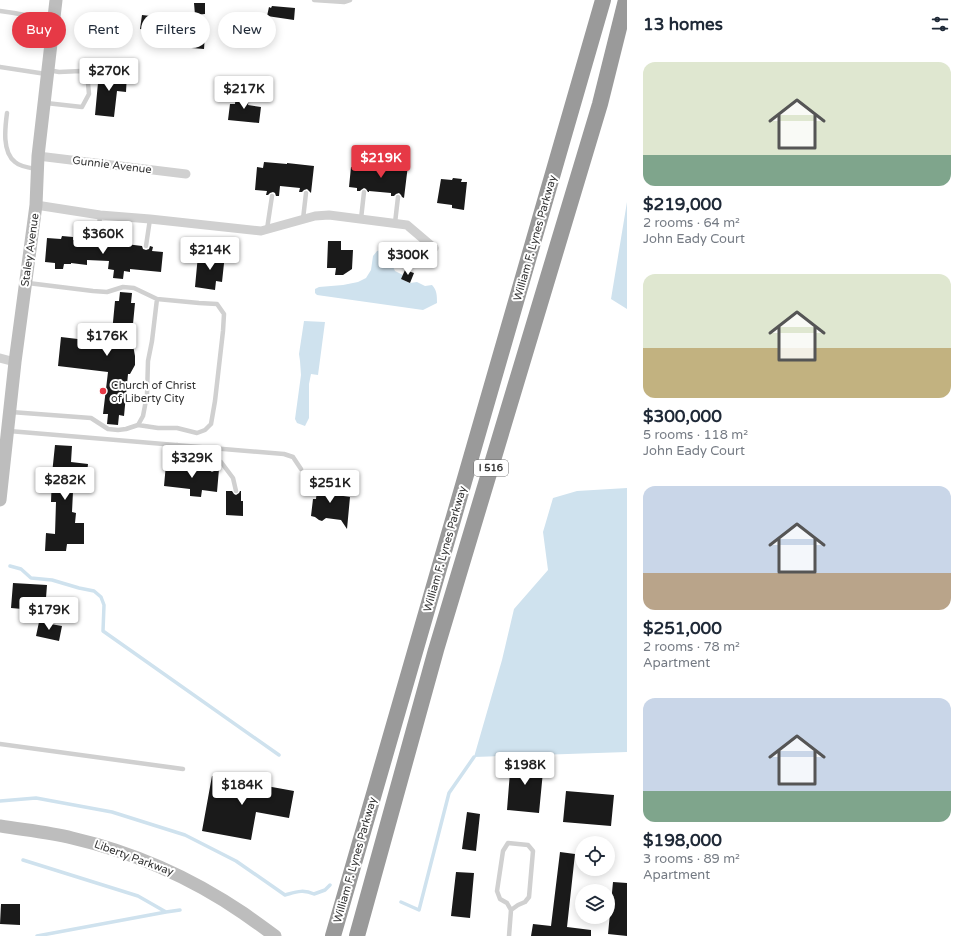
<!DOCTYPE html>
<meta charset="utf-8">
<style>
:root{--surface:#fff;--page:#f6f6f7;--text:#1f2937;--muted:#747a83;--accent:#e63946}
body{margin:0;font-family:"Varela Round",sans-serif;background:var(--page);color:var(--text);height:100vh;display:flex;flex-direction:column;font-size:15px;white-space:nowrap}
*{box-sizing:border-box;margin:0}
p{font-size:13px;color:var(--muted)}
.icon{flex:none;width:22px;height:22px;fill:none;stroke:currentColor;stroke-width:2;stroke-linecap:round;stroke-linejoin:round}
.map{position:relative;flex:1;overflow:hidden}
.panel{display:flex;flex-direction:column;background:var(--surface);width:340px}
.panel>*{flex:none}
.top-card{position:absolute;left:12px;top:12px;width:380px;height:36px;display:flex;gap:8px}
.controls{position:absolute;left:575px;top:836px;display:grid;gap:8px}
.controls a{display:grid;place-items:center;width:40px;height:40px;border-radius:50%;background:var(--surface);box-shadow:0 2px 10px #0003;font-size:20px}
.price{position:absolute;translate:-50% -34px;padding:0 9px;border-radius:4px;background:#fff;color:#222;font-size:13px;line-height:26px;filter:drop-shadow(0 1px 2px #0008)}
.price::after{content:'';position:absolute;left:50%;top:24px;width:12px;height:9px;margin-left:-6px;background:inherit;clip-path:polygon(0 0,100% 0,50% 100%)}
.price.current{background:var(--accent);color:#fff}
ul{padding:0;list-style:none}
li{display:grid;align-content:center;gap:8px;height:212px;padding:0 16px}
li span{display:grid;place-items:center;height:124px;border-radius:12px;color:#555}
li>.icon{margin-inline-start:auto}
span .icon{width:72px;height:72px;fill:#fffc;stroke-width:1}
li b{font-size:17px}
h2{display:flex;justify-content:space-between;align-items:center;height:48px;padding:0 16px;font-size:17px}
.pill{padding:0 14px;border-radius:18px;background:var(--surface);box-shadow:0 2px 10px #0003;font-size:14px;line-height:36px}
.pill.current{background:var(--accent);color:#fff}
main{display:flex;flex:1;min-height:0}
.map>svg:first-child{display:block}
</style>
<main>
<div class="map">
<svg width="627" height="936" viewBox="0 0 627 936">
<rect width="100%" height="100%" fill="#fff"/>
<path fill="#cfe2ee" d="M 627,202 L 627,309 L 611,299 Z
M 382,250 L 386,252 L 395,271 L 403,275 L 401,279 L 410,283 L 417,282 L 425,286 L 432,285 C 437,290 437,296 437,303 L 423,310 L 317,295 L 315,293 L 315,289 L 319,287 L 343,285 L 358,282 L 366,278 L 371,270 L 373,256 L 377,251 Z
M 304,321 L 325,322 L 318,375 L 311,374 L 309,384 L 309,418 L 305,426 L 297,423 L 295,419 L 301,375 L 300,361 L 299,354 Z
M 627,488 L 627,752 L 474,757 L 502,660 L 514,609 L 548,570 L 543,532 L 553,498 L 577,491 Z"/>
<g fill="none" stroke-linecap="round" stroke-linejoin="round">
<path stroke="#cfe2ee" stroke-width="3.5" d="M 10,566 L 21,569 L 31,578 L 52,580 L 79,588 L 94,591 L 101,597 L 104,605 L 103,631 L 279,755
M 0,801 L 36,798 L 112,812 L 185,835 L 236,861 L 285,895 C 296,892 303,889 314,894 L 325,890 L 330,885
M 23,860 L 138,896 L 166,912
M 401,902 L 419,910 L 449,793 L 474,757
M 37,936 L 166,912 L 180,910"/>
</g>
<path fill="#1a1a1a" d="M 194,3 L 205,3 L 205,14 L 195,15 Z
M 272,6 L 295,8 L 294,20 L 267,16 L 269,7 L 271,8 Z
M 142,15 L 168,18 L 166,33 L 140,29 Z
M 191,35 L 205,35 L 204,49 L 191,48 Z
M 99,72 L 127,74 L 126,92 L 117,91 L 114,117 L 95,115 Z
M 236,94 L 249,95 L 248,105 L 261,107 L 259,123 L 228,120 L 230,104 L 235,104 Z
M 389,161 L 407,163 L 407,165 L 408,165 L 404,198 L 402,197 L 401,195 L 399,193 L 396,194 L 394,196 L 391,196 L 391,193 L 369,191 L 369,192 L 368,192 L 366,189 L 364,188 L 361,190 L 360,191 L 357,191 L 357,188 L 349,187 L 351,167 L 378,170 L 378,165 L 386,166 Z
M 264,162 L 287,164 L 287,163 L 314,166 L 311,193 L 307,189 L 304,190 L 302,192 L 299,192 L 300,188 L 280,186 L 279,196 L 276,196 L 275,193 L 273,192 L 270,193 L 268,195 L 266,195 L 267,191 L 255,190 L 257,167 L 263,168 Z
M 453,178 L 462,179 L 461,182 L 467,182 L 464,210 L 452,208 L 452,205 L 437,203 L 441,179 L 452,180 Z
M 62,236 L 73,237 L 73,240 L 94,241 L 95,243 L 97,245 L 100,244 L 102,241 L 142,246 L 143,249 L 146,250 L 149,249 L 150,246 L 153,247 L 152,251 L 163,252 L 161,272 L 130,269 L 130,272 L 124,271 L 123,279 L 113,278 L 114,270 L 108,269 L 109,261 L 87,260 L 87,265 L 71,263 L 71,264 L 64,264 L 63,269 L 55,269 L 55,263 L 45,262 L 47,238 L 61,239 Z
M 328,241 L 341,241 L 341,250 L 353,250 L 352,269 L 343,275 L 335,275 L 336,268 L 327,268 Z
M 215,254 L 225,254 L 222,282 L 216,281 L 215,290 L 195,287 L 198,255 L 214,256 Z
M 405,270 L 414,273 L 410,283 L 401,279 Z
M 120,292 L 132,293 L 131,303 L 135,303 L 131,345 L 133,345 L 135,356 L 135,365 L 130,374 L 128,374 L 124,416 L 119,415 L 118,425 L 107,424 L 108,414 L 103,414 L 108,372 L 58,366 L 61,337 L 111,343 L 115,301 L 119,301 Z
M 55,445 L 72,446 L 71,462 L 88,464 L 87,473 L 74,471 L 72,512 L 76,513 L 75,523 L 84,523 L 84,544 L 67,544 L 66,551 L 45,551 L 46,533 L 55,534 L 56,502 L 51,502 L 52,474 Z
M 187,463 L 197,464 L 197,467 L 208,468 L 209,470 L 212,472 L 214,471 L 216,469 L 219,469 L 217,492 L 202,490 L 201,497 L 190,496 L 190,489 L 164,486 L 166,464 L 187,466 Z
M 318,480 L 331,482 L 330,494 L 350,497 L 347,529 L 341,520 L 326,518 L 322,521 L 319,520 L 315,517 L 311,516 L 313,499 L 316,499 Z
M 226,491 L 232,491 L 234,494 L 236,495 L 239,493 L 240,491 L 241,491 L 241,501 L 243,501 L 243,516 L 226,515 Z
M 13,583 L 47,585 L 45,611 L 11,608 Z
M 39,622 L 62,626 L 59,641 L 36,636 Z
M 511,759 L 544,761 L 539,813 L 507,810 Z
M 212,776 L 294,791 L 289,818 L 256,812 L 251,840 L 202,831 Z
M 566,791 L 614,795 L 611,826 L 563,822 Z
M 467,812 L 480,814 L 476,851 L 462,849 Z
M 560,852 L 575,854 L 567,927 L 591,930 L 591,936 L 531,936 L 533,924 L 551,926 Z
M 456,872 L 474,873 L 470,918 L 451,916 Z
M 613,882 L 627,883 L 627,936 L 608,934 Z
M 1,904 L 20,904 L 20,925 L 0,924 Z"/>
<g fill="none" stroke-linecap="round" stroke-linejoin="round">
<path stroke="#d0d0d0" stroke-width="4.5" d="M 314,0 L 344,2 L 350,0
M 0,11 L 14,13 L 52,20
M 0,67 L 46,74
M 46,103 L 82,107 L 89,94 L 88,83 L 81,71 L 59,72 L 48,70
M 7,113 C 5,128 2,152 15,162 C 19,166 30,168 36,169
M 303,219 L 306,193
M 361,219 L 364,192
M 395,223 L 398,197
M 267,229 L 272,196
M 98,241 L 100,215
M 146,246 L 150,219
M 11,412 L 91,418 L 108,429 L 118,430 L 126,429 L 138,425 L 158,428 L 177,428 L 197,433 L 205,430 L 211,424 L 215,401 L 223,331 L 224,314 L 217,304 L 199,303 L 157,299 L 134,288 L 123,287 L 107,292 L 93,291 L 28,283
M 138,425 L 143,416 L 147,395 L 148,361 L 152,341 L 157,299
M 9,431 L 284,454 L 293,457 L 301,469
M 177,445 C 178,447 179,451 181,453 C 188,461 202,460 212,458 L 212,468
M 214,448 L 212,458 L 221,462 L 233,478 L 236,491
M 0,744 L 183,769
M 509,936 L 511,910 L 507,903 L 500,899 L 497,891 L 503,851 L 508,843 L 528,845 L 533,851 L 529,897 L 525,902 L 518,905 L 511,910"/>
<path stroke="#d0d0d0" stroke-width="9" d="M 38,156 L 186,174
M 36,205 L 100,215 L 150,219 L 261,231 L 315,216 L 329,215 L 407,225 L 434,248
M 0,358 L 15,362"/>
<path stroke="#bdbdbd" stroke-width="13" d="M 0,500 L 15,362 L 36,205 L 38,156 L 56,0
M 0,826 C 24,830 48,832 72,838 C 133,852 190,877 243,913 C 253,920 264,928 275,936"/>
<path stroke="#9a9a9a" stroke-width="16" d="M 333,936 L 603,0
M 357,936 L 436,650 L 600,104 L 626,0"/>
</g>
<circle fill="#e63946" stroke="#fff" stroke-width="1.5" cx="103" cy="391" r="4"/>
<g text-anchor="middle" dominant-baseline="central" stroke-width="4" stroke-linejoin="round" paint-order="stroke">
<rect fill="#fff" stroke="#707070" stroke-width="1" x="474" y="460" width="34" height="16" rx="3"/>
<g font-size="10" font-weight="bold" fill="#333">
<text x="491" y="468">I 516</text>
</g>
<g font-size="11" fill="#333" stroke="#fff">
<text transform="translate(112 165) rotate(7)">Gunnie Avenue</text>
<text transform="translate(535 238) rotate(-74)">William F. Lynes Parkway</text>
<text transform="translate(30 250) rotate(-82)">Staley Avenue</text>
<text transform="translate(445 549) rotate(-74)">William F. Lynes Parkway</text>
<text transform="translate(134 858) rotate(20)">Liberty Parkway</text>
<text transform="translate(355 860) rotate(-74)">William F. Lynes Parkway</text>
</g>
<g font-size="11" fill="#333" stroke="#fff" text-anchor="start">
<text x="111" y="385">Church of Christ<tspan x="111" dy="13">of Liberty City</tspan></text>
</g>
</g>
</svg>
<div class="controls">
<a><svg class="icon" aria-label="locate" viewBox="0 0 24 24"><circle cx="12" cy="12" r="6"/><path d="M12 2v4M12 18v4M2 12h4M18 12h4"/></svg></a>
<a><svg class="icon" aria-label="layers" viewBox="0 0 24 24"><path d="M12 4l9 5-9 5-9-5zM3 14l9 5 9-5"/></svg></a>
</div>
<b class="price" style="left:109px;top:92px">$270K</b>
<b class="price" style="left:244px;top:110px">$217K</b>
<b class="price current" style="left:381px;top:179px">$219K</b>
<b class="price" style="left:103px;top:255px">$360K</b>
<b class="price" style="left:210px;top:271px">$214K</b>
<b class="price" style="left:408px;top:276px">$300K</b>
<b class="price" style="left:107px;top:357px">$176K</b>
<b class="price" style="left:192px;top:479px">$329K</b>
<b class="price" style="left:65px;top:501px">$282K</b>
<b class="price" style="left:330px;top:504px">$251K</b>
<b class="price" style="left:49px;top:631px">$179K</b>
<b class="price" style="left:525px;top:786px">$198K</b>
<b class="price" style="left:242px;top:806px">$184K</b>
<div class="top-card">
<a class="pill current">Buy</a>
<a class="pill">Rent</a>
<a class="pill">Filters</a>
<a class="pill">New</a>
</div>
</div>
<section class="panel">
<h2>13 homes<svg class="icon" aria-label="filters" viewBox="0 0 24 24"><path d="M4 7h16M4 17h16"/><circle cx="9" cy="7" r="2"/><circle cx="15" cy="17" r="2"/></svg></h2>
<ul>
<li><span style="background:linear-gradient(#dfe7d0 75%,#7fa58c 0)"><svg class="icon" aria-label="home" viewBox="0 0 24 24"><path d="M3 11l9-7 9 7M6 9v11h12V9"/></svg></span><div><b>$219,000</b><p>2 rooms · 64 m²</p><p>John Eady Court</p></div></li>
<li><span style="background:linear-gradient(#dfe7d0 60%,#c2b280 0)"><svg class="icon" aria-label="home" viewBox="0 0 24 24"><path d="M3 11l9-7 9 7M6 9v11h12V9"/></svg></span><div><b>$300,000</b><p>5 rooms · 118 m²</p><p>John Eady Court</p></div></li>
<li><span style="background:linear-gradient(#c9d6e8 70%,#b9a48a 0)"><svg class="icon" aria-label="home" viewBox="0 0 24 24"><path d="M3 11l9-7 9 7M6 9v11h12V9"/></svg></span><div><b>$251,000</b><p>2 rooms · 78 m²</p><p>Apartment</p></div></li>
<li><span style="background:linear-gradient(#c9d6e8 75%,#7fa58c 0)"><svg class="icon" aria-label="home" viewBox="0 0 24 24"><path d="M3 11l9-7 9 7M6 9v11h12V9"/></svg></span><div><b>$198,000</b><p>3 rooms · 89 m²</p><p>Apartment</p></div></li>
</ul>
</section>
</main>
